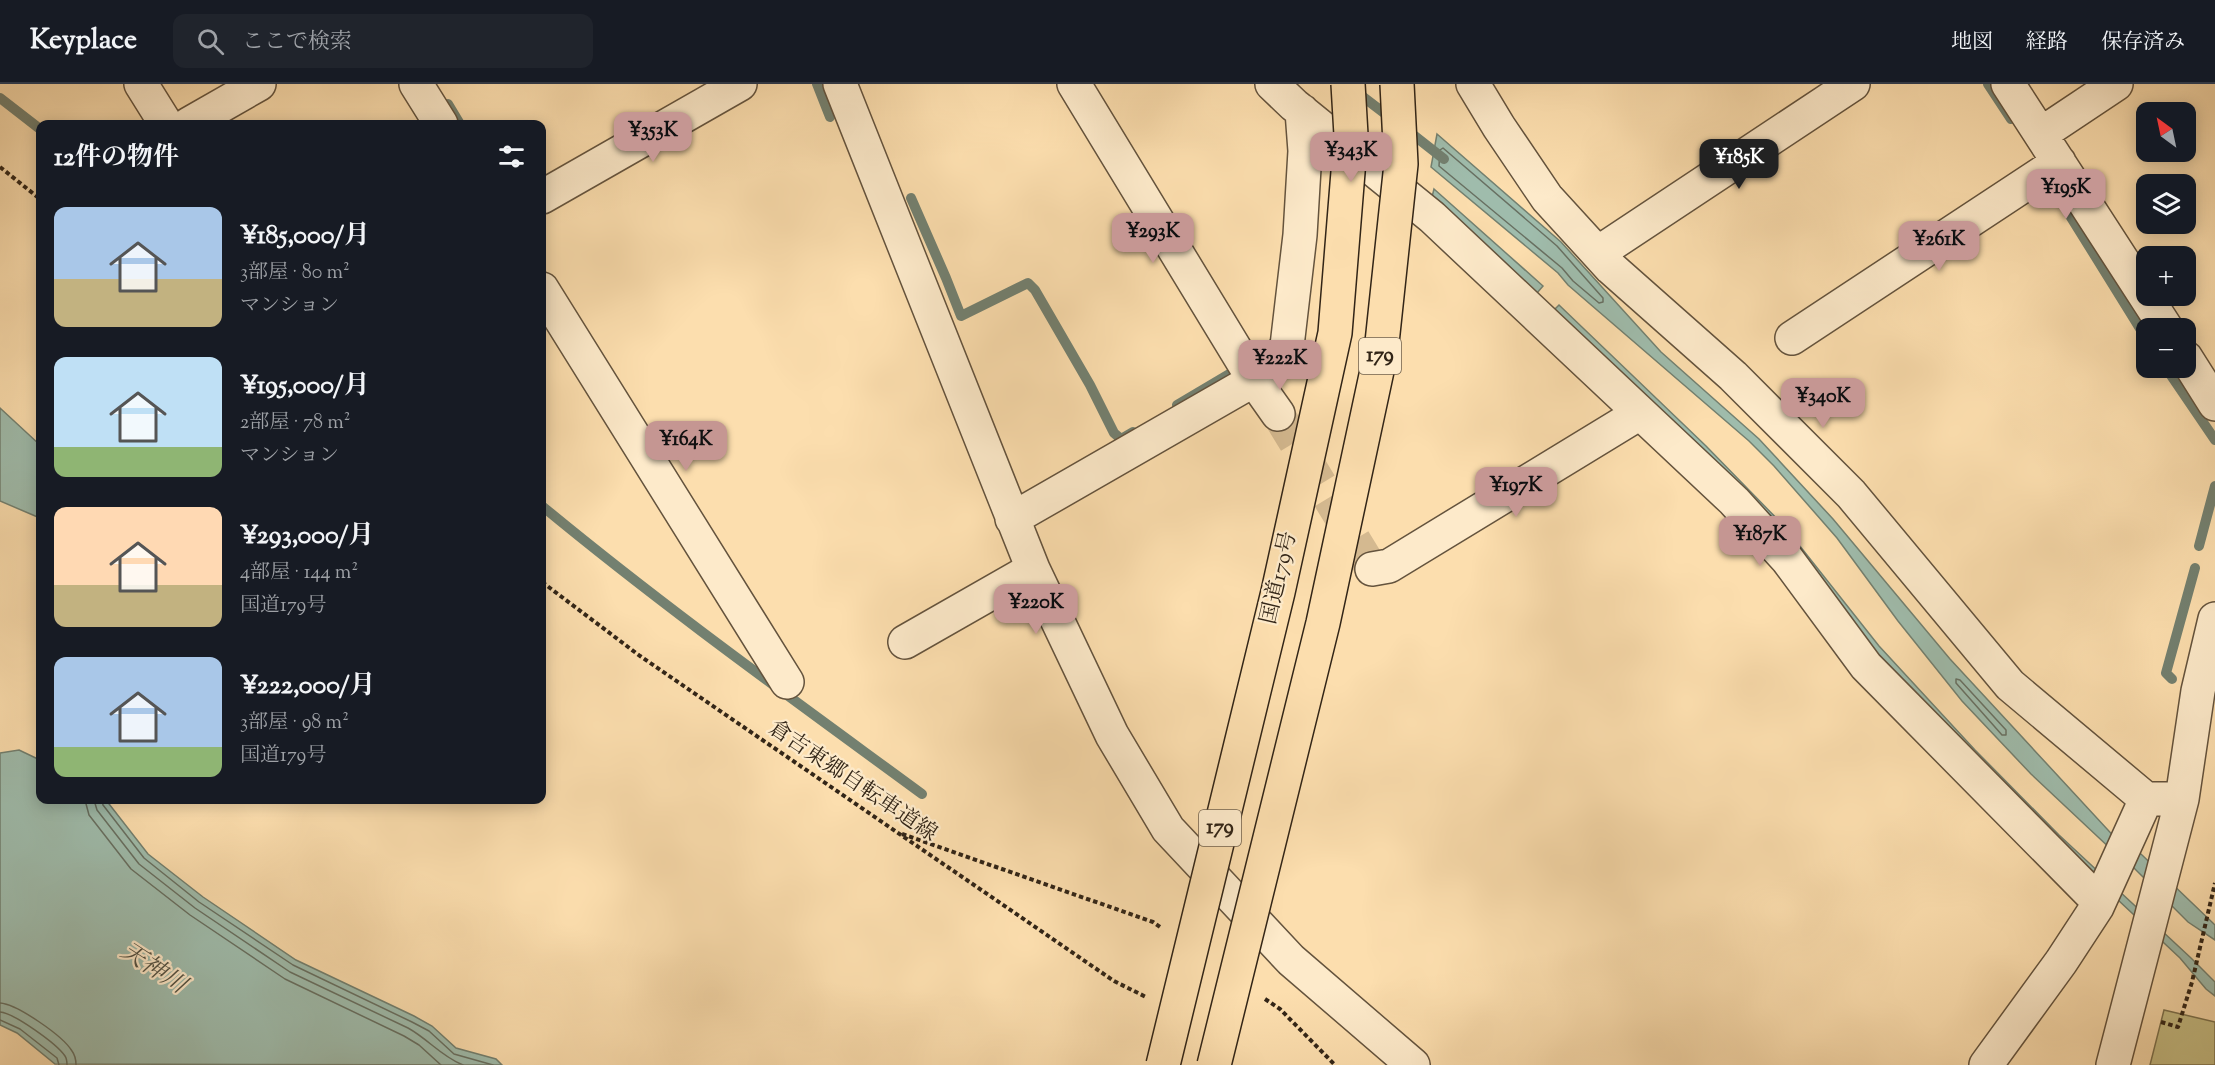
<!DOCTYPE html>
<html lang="ja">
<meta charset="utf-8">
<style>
:root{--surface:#171b24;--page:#20242c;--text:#f1f3f6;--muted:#9ea1a6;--line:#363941;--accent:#c59692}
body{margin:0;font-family:"Sorts Mill Goudy","Noto Serif JP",serif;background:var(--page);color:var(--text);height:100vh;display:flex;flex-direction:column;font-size:22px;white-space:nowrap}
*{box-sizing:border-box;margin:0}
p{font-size:20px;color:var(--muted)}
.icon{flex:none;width:33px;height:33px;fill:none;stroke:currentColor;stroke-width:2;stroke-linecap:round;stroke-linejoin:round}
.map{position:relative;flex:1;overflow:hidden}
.drawer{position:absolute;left:36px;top:36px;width:510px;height:684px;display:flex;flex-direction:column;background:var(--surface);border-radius:12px;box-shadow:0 3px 15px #0003}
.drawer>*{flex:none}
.needle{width:39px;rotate:327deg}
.tools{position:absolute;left:2136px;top:18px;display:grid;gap:12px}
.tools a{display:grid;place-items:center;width:60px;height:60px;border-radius:12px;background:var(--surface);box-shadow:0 3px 15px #0003;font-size:30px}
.price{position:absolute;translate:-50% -51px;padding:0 14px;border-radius:12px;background:var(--accent);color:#111;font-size:20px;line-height:39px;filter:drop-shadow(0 2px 3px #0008)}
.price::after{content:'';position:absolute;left:50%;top:36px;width:18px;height:14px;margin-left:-9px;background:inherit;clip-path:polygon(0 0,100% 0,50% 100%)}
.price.active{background:#222;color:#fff}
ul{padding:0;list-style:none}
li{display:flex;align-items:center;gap:18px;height:150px;padding:0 18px}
li span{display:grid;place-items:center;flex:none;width:168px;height:120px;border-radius:12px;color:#555}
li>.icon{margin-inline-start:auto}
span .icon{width:72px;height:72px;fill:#fffc;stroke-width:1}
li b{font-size:26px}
h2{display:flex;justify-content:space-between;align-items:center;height:72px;padding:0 18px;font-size:26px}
header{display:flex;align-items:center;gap:36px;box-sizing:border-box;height:84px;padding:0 30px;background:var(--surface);border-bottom:2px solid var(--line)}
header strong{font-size:28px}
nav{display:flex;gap:33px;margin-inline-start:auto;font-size:21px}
.search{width:420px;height:54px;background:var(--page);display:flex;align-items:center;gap:15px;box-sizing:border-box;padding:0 21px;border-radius:12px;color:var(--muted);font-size:22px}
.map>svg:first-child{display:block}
</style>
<header>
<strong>Keyplace</strong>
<div class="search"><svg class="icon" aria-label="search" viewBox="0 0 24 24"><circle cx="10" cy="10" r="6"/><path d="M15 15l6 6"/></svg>ここで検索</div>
<nav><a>地図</a><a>経路</a><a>保存済み</a></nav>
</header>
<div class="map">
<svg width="2215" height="981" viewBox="0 0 2215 981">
<rect width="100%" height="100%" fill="#fcdeae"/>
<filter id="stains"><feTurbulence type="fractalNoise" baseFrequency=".00333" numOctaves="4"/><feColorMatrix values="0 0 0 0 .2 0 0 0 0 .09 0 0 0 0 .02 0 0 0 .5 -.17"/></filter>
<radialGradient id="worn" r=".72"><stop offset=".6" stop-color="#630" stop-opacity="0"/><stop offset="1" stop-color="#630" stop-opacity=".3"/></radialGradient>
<path fill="#c7bf85" stroke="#7c724e" stroke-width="1.5" d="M 2164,926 L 2215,938 L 2215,981 L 2150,981 Z"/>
<path fill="#9fbcac" stroke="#738070" stroke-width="1.5" d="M 1437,50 L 1561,158 L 1661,268 L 1759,355 L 1833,435 L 1950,575 L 2119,758 L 2141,770 L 2215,841 L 2215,856 L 2188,838 L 2133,783 L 2114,768 L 2031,690 L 1962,617 L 1898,537 L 1837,454 L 1774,382 L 1749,357 L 1568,201 L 1558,189 L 1431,83 Z
M 1434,105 L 1543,202 L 1537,209 L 1431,117 Z
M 1559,221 L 1706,362 L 1784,442 L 1879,562 L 1975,666 L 2059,751 L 2191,874 L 2215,898 L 2215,912 L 2206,905 L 2180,874 L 2040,743 L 1553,227 Z
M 0,324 L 40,361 L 40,434 L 0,417 Z
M 19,666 L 40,676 L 40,716 L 106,716 L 148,770 L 203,813 L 296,876 L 414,932 L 432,942 L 456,964 L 496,975 L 502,981 L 55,980 L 17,949 L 0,941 L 0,669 Z"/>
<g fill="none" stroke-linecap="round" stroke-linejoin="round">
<path stroke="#687062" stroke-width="1.5" d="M 1443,64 L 1557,162 L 1603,214 L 1603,218 L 1599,219 L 1573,197 L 1562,184 L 1439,82 L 1440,66 Z
M 1956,595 L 1960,596 L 2006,646 L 2006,651 L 2002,651 L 1956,599 Z
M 85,716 L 89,731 L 131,785 L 190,831 L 285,895 L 404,952 L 419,961 L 441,981
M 94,716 L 97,726 L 139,780 L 195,824 L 290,888 L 408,944 C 428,955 442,973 463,981
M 102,716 L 103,721 L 144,774 L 199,818 L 293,881 L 412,938 L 429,947 L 454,970 L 493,981
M 0,919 C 17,920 63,952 72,967 C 75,971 76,976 76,981
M 0,928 C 14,929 57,960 65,972 C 67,975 67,977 67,981
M 0,936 L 20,945 L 57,974 L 59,981"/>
<path stroke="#738070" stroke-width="10" d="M 817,0 L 830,33
M 1988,0 L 2011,35
M 1354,6 L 1392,35
M 0,14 L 40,45
M 448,20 L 460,40
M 1407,46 L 1444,75
M 911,114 L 946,194 L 961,232 L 1028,199 L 1035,206 L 1090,301 L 1114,349 L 1121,355 L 1133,348
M 2069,130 L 2146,254
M 2166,284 L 2215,356
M 1177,321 L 1231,289
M 542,422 C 664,523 794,616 922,710
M 2199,462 L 2215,402
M 2172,595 L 2166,589 L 2195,484"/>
<path stroke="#d4b990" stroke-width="33" stroke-dasharray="33 16" stroke-linecap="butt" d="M 1278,330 L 1372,485"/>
<g stroke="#64533d" stroke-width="36">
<path id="minor" d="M 141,0 L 166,40
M 416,0 L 441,40
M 840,0 L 1033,485 L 1112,651 L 1168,745 L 1291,876 L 1413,981
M 1074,0 L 1254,296 L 1278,330
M 1272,0 L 1294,21 L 1432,133 L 1734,417 L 1787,475 L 1866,582 L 2099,818
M 1473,0 L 1499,43 L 1547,114 L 1611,184 L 1733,292 L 1851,410 L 2010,601 L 2146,715
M 2008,0 L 2166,244
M 189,40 L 259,0
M 2041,50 L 2116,0
M 542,113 L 740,0
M 1598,169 L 1853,0
M 542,205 L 787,598
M 1792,254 L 2059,78
M 2186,274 L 2215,320
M 1012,435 L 1254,296 L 1275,278 L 1287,262 L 1300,151 L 1305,67 L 1302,27
M 1372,485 L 1389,482 L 1640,329
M 905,558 L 1033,485
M 1986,981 L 2061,878 L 2097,823 L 2146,715 L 2182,715 L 2198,607 L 2215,535
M 2113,981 L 2182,715"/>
</g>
<path stroke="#322517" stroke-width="4" stroke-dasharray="4.5 3" stroke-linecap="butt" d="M 0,83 L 40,115
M 542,498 L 640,572 L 1114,897 L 1146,913
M 902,750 L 1153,838 L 1160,843
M 1265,915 L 1280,925 L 1335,981
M 2161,938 L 2178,943 L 2192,898 L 2215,799"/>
<use href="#minor" stroke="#fdeaca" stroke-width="33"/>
<g stroke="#322517" stroke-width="36" stroke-linecap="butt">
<path id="highway-bridge" d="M 1163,981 L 1278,508 L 1335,249 L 1351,51 L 1348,0
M 1214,981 L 1323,539 L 1381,268 L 1401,80 L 1397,0"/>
</g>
<use href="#highway-bridge" stroke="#fcdeae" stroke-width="33"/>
</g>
<g text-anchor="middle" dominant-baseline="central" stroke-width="4.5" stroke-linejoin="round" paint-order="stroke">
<g fill="#fdeaca" stroke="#6f604d" stroke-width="1.5">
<rect x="1359" y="254" width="42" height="36" rx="4.5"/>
<rect x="1199" y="726" width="42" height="36" rx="4.5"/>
</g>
<g font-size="21" font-weight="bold" fill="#322517">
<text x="1380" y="272">179</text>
<text x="1220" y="744">179</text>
</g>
<g font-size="22" fill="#322517" stroke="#fdeaca">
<text transform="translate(1280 494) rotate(-77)">国道179号</text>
<text transform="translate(852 698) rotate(34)">倉吉東郷自転車道線</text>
</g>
<g font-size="24" font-style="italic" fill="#535244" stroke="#fdeaca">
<text transform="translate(153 885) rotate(33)">天神川</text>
</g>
</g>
<rect width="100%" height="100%" filter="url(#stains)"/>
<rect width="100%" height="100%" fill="url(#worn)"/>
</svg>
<div class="tools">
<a><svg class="needle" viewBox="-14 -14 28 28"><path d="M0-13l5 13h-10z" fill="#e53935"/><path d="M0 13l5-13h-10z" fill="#9ea1a6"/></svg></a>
<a><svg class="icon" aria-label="layers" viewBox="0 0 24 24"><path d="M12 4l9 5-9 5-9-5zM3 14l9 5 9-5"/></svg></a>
<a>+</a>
<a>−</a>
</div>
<b class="price" style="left:653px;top:79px">¥353K</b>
<b class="price" style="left:1351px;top:99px">¥343K</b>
<b class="price active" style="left:1739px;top:106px">¥185K</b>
<b class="price" style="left:2066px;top:136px">¥195K</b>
<b class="price" style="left:1153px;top:180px">¥293K</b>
<b class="price" style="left:1939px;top:188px">¥261K</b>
<b class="price" style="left:1280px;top:307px">¥222K</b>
<b class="price" style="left:1823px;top:345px">¥340K</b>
<b class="price" style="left:686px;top:388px">¥164K</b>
<b class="price" style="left:1516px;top:434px">¥197K</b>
<b class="price" style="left:1760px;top:483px">¥187K</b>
<b class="price" style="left:1036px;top:551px">¥220K</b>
<section class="drawer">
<h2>12件の物件<svg class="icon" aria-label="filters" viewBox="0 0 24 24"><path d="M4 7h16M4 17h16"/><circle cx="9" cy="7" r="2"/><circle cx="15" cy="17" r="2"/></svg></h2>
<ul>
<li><span style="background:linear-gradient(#a9c7e8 60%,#c2b280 0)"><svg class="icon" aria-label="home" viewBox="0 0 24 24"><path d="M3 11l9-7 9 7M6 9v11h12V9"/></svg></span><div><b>¥185,000/月</b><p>3部屋 · 80 m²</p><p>マンション</p></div></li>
<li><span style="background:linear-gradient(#bfe0f5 75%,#8fb573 0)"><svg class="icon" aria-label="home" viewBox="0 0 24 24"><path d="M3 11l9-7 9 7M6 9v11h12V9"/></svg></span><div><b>¥195,000/月</b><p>2部屋 · 78 m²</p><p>マンション</p></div></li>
<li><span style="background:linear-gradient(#ffd9b3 65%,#c2b280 0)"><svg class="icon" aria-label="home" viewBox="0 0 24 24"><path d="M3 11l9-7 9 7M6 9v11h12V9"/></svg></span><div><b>¥293,000/月</b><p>4部屋 · 144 m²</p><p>国道179号</p></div></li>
<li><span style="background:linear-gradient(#a9c7e8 75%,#8fb573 0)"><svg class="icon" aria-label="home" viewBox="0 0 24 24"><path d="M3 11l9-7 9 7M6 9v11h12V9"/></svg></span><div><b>¥222,000/月</b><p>3部屋 · 98 m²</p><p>国道179号</p></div></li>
</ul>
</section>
</div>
